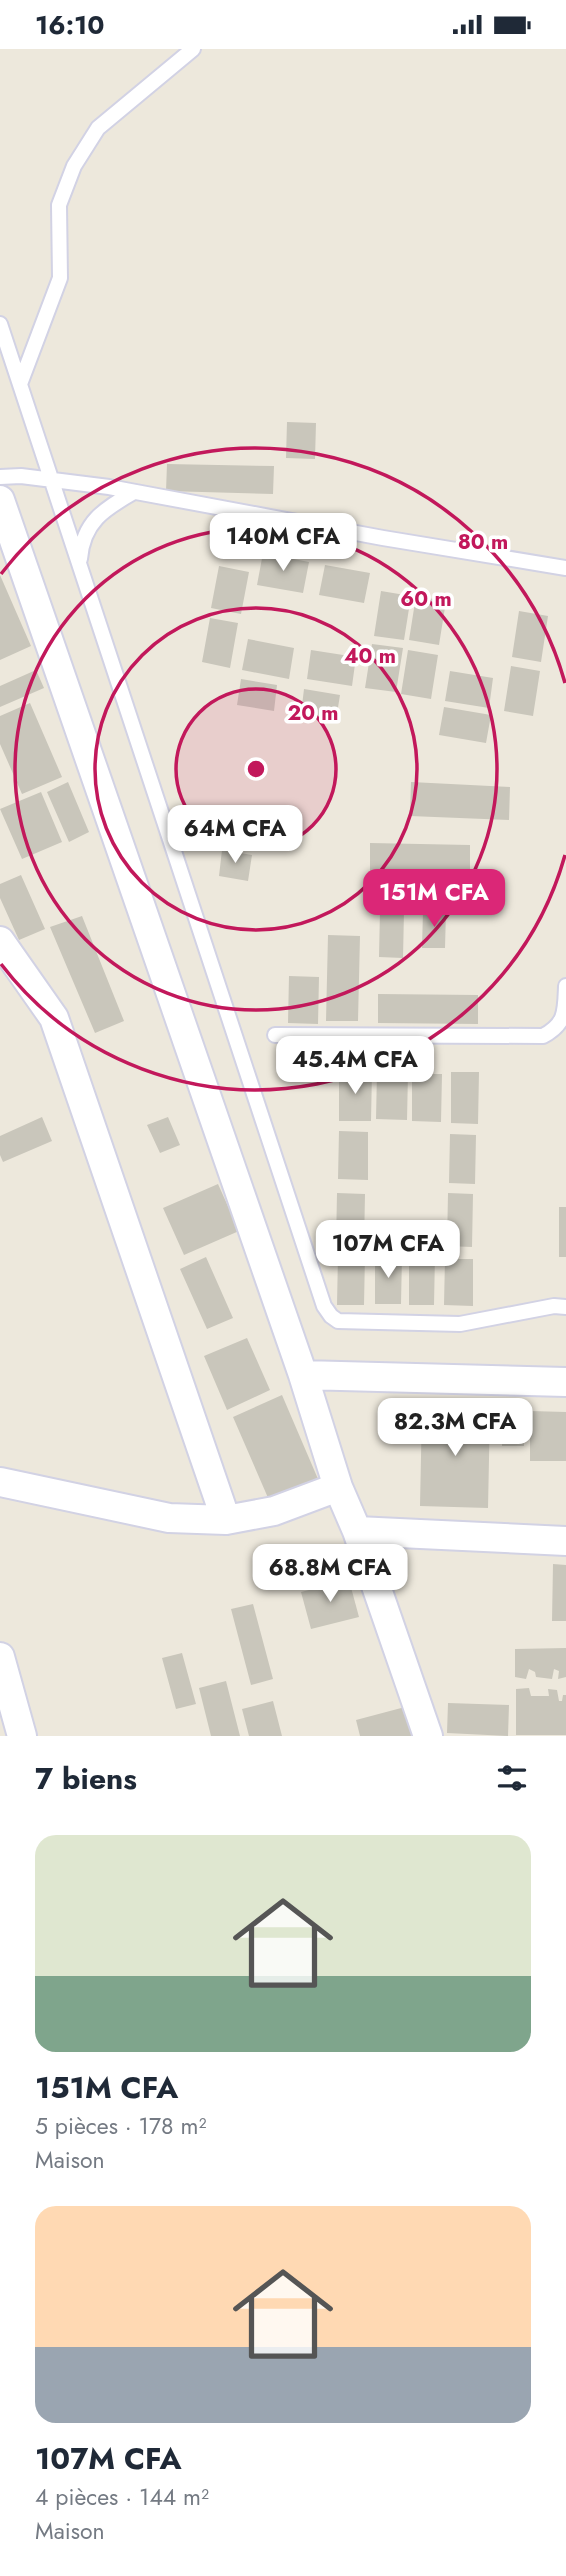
<!DOCTYPE html>
<html lang="fr">
<meta charset="utf-8">
<style>
:root{--surface:#fff;--page:#f6f6f7;--text:#1f2937;--muted:#747a83;--accent:#db2777}
body{margin:0;font-family:Jost,sans-serif;background:var(--page);color:var(--text);height:100vh;display:flex;flex-direction:column;font-size:26px;white-space:nowrap}
*{box-sizing:border-box;margin:0}
p{font-size:23px;color:var(--muted)}
.icon{flex:none;width:38px;height:38px;fill:none;stroke:currentColor;stroke-width:2;stroke-linecap:round;stroke-linejoin:round}
.map{position:relative;height:1687px;overflow:hidden}
.sheet{display:flex;flex-direction:column;background:var(--surface);flex:1}
.sheet>*{flex:none}
.price{position:absolute;translate:-50% -60px;padding:0 16px;border-radius:14px;background:#fff;color:#222;font-size:23px;line-height:46px;filter:drop-shadow(0 2px 4px #0008)}
.price::after{content:'';position:absolute;left:50%;top:42px;width:21px;height:16px;margin-left:-10px;background:inherit;clip-path:polygon(0 0,100% 0,50% 100%)}
.price.current{background:var(--accent);color:#fff}
ul{padding:0;list-style:none}
li{display:grid;align-content:center;gap:14px;height:371px;padding:0 35px}
li span{display:grid;place-items:center;height:217px;border-radius:21px;color:#555}
li>.icon{margin-inline-start:auto}
span .icon{width:126px;height:126px;fill:#fffc;stroke-width:1}
li b{font-size:30px}
h2{display:flex;justify-content:space-between;align-items:center;height:84px;padding:0 35px;font-size:30px}
.status{display:flex;justify-content:space-between;align-items:center;height:49px;padding:0 35px;background:var(--surface);direction:ltr}
.status svg{height:19px;fill:currentColor}
.map>svg:first-child{display:block}
</style>
<div class="status"><b>16:10</b><svg viewBox="0 0 49 12"><path d="M0 12V9h3v3zM5 12V6h3v6zM10 12V3h3v9zM15 12V0h3v12zM26 1h20v11H26zM47 4h2v5h-2z"/></svg></div>
<div class="map">
<svg width="566" height="1687" viewBox="0 0 566 1687">
<rect width="100%" height="100%" fill="#ede8dc"/>
<path fill="#c9c6bb" d="M 287,373 L 316,374 L 315,410 L 286,409 Z
M 167,415 L 274,417 L 273,445 L 166,442 Z
M 263,504 L 309,513 L 303,544 L 257,536 Z
M 325,516 L 370,524 L 364,554 L 319,546 Z
M 219,517 L 249,523 L 241,565 L 211,559 Z
M 0,526 L 31,597 L 0,611 Z
M 381,542 L 411,547 L 404,591 L 374,587 Z
M 416,547 L 446,552 L 439,596 L 409,591 Z
M 519,562 L 548,567 L 541,613 L 512,608 Z
M 210,569 L 238,574 L 230,619 L 202,613 Z
M 248,590 L 294,599 L 289,630 L 242,621 Z
M 372,595 L 403,599 L 396,643 L 365,639 Z
M 311,601 L 356,608 L 352,637 L 307,630 Z
M 408,601 L 438,606 L 431,650 L 401,645 Z
M 511,617 L 540,622 L 533,667 L 504,662 Z
M 36,621 L 44,639 L 0,658 L 0,637 Z
M 450,622 L 493,629 L 489,659 L 445,652 Z
M 241,630 L 277,636 L 274,662 L 237,656 Z
M 304,640 L 340,646 L 336,671 L 301,665 Z
M 30,654 L 62,728 L 22,745 L 0,695 L 0,667 Z
M 444,658 L 491,666 L 486,694 L 439,686 Z
M 68,733 L 89,783 L 69,793 L 47,743 Z
M 411,733 L 510,738 L 509,771 L 410,767 Z
M 41,743 L 62,793 L 22,810 L 0,760 Z
M 370,794 L 470,796 L 470,850 L 370,848 Z
M 222,801 L 252,806 L 248,832 L 219,827 Z
M 21,826 L 45,880 L 19,891 L 0,849 L 0,835 Z
M 380,861 L 404,862 L 403,909 L 379,908 Z
M 423,862 L 446,862 L 445,899 L 422,899 Z
M 82,867 L 124,972 L 95,984 L 50,878 Z
M 328,886 L 360,887 L 358,972 L 326,972 Z
M 289,927 L 319,928 L 318,975 L 288,974 Z
M 378,945 L 478,946 L 478,975 L 378,974 Z
M 339,1021 L 372,1022 L 371,1072 L 339,1072 Z
M 377,1023 L 408,1024 L 407,1071 L 376,1070 Z
M 451,1023 L 479,1023 L 478,1075 L 451,1074 Z
M 412,1025 L 442,1025 L 441,1073 L 412,1072 Z
M 42,1068 L 52,1092 L 3,1113 L 0,1106 L 0,1087 Z
M 168,1068 L 180,1096 L 160,1104 L 147,1076 Z
M 339,1082 L 368,1083 L 368,1131 L 338,1130 Z
M 450,1085 L 476,1086 L 475,1135 L 449,1134 Z
M 218,1135 L 239,1182 L 184,1206 L 163,1159 Z
M 337,1144 L 365,1145 L 364,1196 L 336,1195 Z
M 448,1144 L 473,1145 L 472,1198 L 447,1197 Z
M 559,1158 L 566,1158 L 566,1208 L 559,1208 Z
M 409,1205 L 435,1206 L 434,1256 L 409,1256 Z
M 338,1206 L 365,1206 L 364,1256 L 337,1256 Z
M 375,1207 L 402,1207 L 401,1255 L 375,1255 Z
M 206,1208 L 233,1269 L 207,1280 L 180,1220 Z
M 445,1210 L 473,1210 L 473,1257 L 444,1256 Z
M 247,1289 L 270,1341 L 227,1361 L 204,1307 Z
M 282,1346 L 321,1437 L 272,1458 L 233,1368 Z
M 422,1359 L 490,1361 L 488,1459 L 420,1457 Z
M 503,1359 L 524,1360 L 524,1397 L 502,1397 Z
M 530,1362 L 566,1363 L 566,1412 L 530,1412 Z
M 553,1515 L 566,1516 L 566,1572 L 552,1572 Z
M 349,1531 L 359,1568 L 311,1580 L 301,1543 Z
M 253,1555 L 273,1630 L 251,1636 L 231,1560 Z
M 566,1599 L 566,1628 L 558,1630 L 559,1622 L 554,1620 L 552,1630 L 536,1628 L 535,1623 L 529,1620 L 526,1630 L 515,1628 L 515,1600 Z
M 182,1604 L 196,1655 L 176,1660 L 162,1609 Z
M 226,1632 L 240,1687 L 211,1687 L 199,1639 Z
M 529,1639 L 531,1647 L 549,1647 L 548,1640 L 557,1641 L 559,1652 L 562,1652 L 563,1646 L 566,1646 L 566,1686 L 516,1686 L 516,1640 Z
M 273,1652 L 282,1687 L 249,1687 L 242,1660 Z
M 448,1654 L 509,1656 L 508,1687 L 447,1684 Z
M 405,1658 L 412,1687 L 360,1687 L 356,1671 Z"/>
<g fill="none" stroke-linecap="round" stroke-linejoin="round">
<g stroke="#d2d2e4" stroke-width="18">
<path id="lane" d="M 0,275 L 324,1257 L 331,1267 L 338,1272 L 460,1275 L 554,1257 L 566,1258
M 20,335 L 60,229 L 59,156 L 74,117 L 98,79 L 193,0
M 0,428 L 21,427 L 109,438 L 383,489 L 566,519
M 80,510 C 83,473 104,460 134,443
M 275,986 L 543,987 C 566,975 565,962 566,937"/>
</g>
<g stroke="#d2d2e4" stroke-width="32">
<path id="street" d="M 0,451 L 303,1326 L 338,1438 L 357,1482 L 428,1687
M 0,892 L 54,969 L 226,1471
M 303,1326 L 566,1333
M 0,1433 L 169,1469 L 226,1471 L 274,1462 L 338,1438
M 357,1482 L 566,1492
M 0,1608 L 22,1687"/>
</g>
<use href="#lane" stroke="#fff" stroke-width="14"/>
<use href="#street" stroke="#fff" stroke-width="28"/>
</g>
<circle cx="256" cy="720" r="80" fill="#c2185b" fill-opacity=".12"/>
<g fill="none" stroke="#c2185b" stroke-width="3.5">
<circle cx="256" cy="720" r="80"/>
<circle cx="256" cy="720" r="161"/>
<circle cx="256" cy="720" r="241"/>
<path d="M565 806A321 321 0 0 1 1 915M1 525A321 321 0 0 1 565 634"/>
</g>
<circle cx="256" cy="720" r="10" fill="#c2185b" stroke="#fff" stroke-width="3.5"/>
<g font-size="21" text-anchor="middle" font-weight="bold" fill="#c2185b" stroke="#fff" stroke-width="7" stroke-linejoin="round" paint-order="stroke">
<text x="483" y="500">80 m</text>
<text x="426" y="557">60 m</text>
<text x="370" y="614">40 m</text>
<text x="313" y="671">20 m</text>
</g>
</svg>
<b class="price" style="left:283px;top:524px">140M CFA</b>
<b class="price" style="left:235px;top:816px">64M CFA</b>
<b class="price current" style="left:434px;top:880px">151M CFA</b>
<b class="price" style="left:355px;top:1047px">45.4M CFA</b>
<b class="price" style="left:388px;top:1231px">107M CFA</b>
<b class="price" style="left:455px;top:1409px">82.3M CFA</b>
<b class="price" style="left:330px;top:1555px">68.8M CFA</b>
</div>
<section class="sheet">
<h2>7 biens<svg class="icon" aria-label="filters" viewBox="0 0 24 24"><path d="M4 7h16M4 17h16"/><circle cx="9" cy="7" r="2"/><circle cx="15" cy="17" r="2"/></svg></h2>
<ul>
<li><span style="background:linear-gradient(#dfe7d0 65%,#7fa58c 0)"><svg class="icon" aria-label="home" viewBox="0 0 24 24"><path d="M3 11l9-7 9 7M6 9v11h12V9"/></svg></span><div><b>151M CFA</b><p>5 pièces · 178 m²</p><p>Maison</p></div></li>
<li><span style="background:linear-gradient(#ffd9b3 65%,#9aa5b1 0)"><svg class="icon" aria-label="home" viewBox="0 0 24 24"><path d="M3 11l9-7 9 7M6 9v11h12V9"/></svg></span><div><b>107M CFA</b><p>4 pièces · 144 m²</p><p>Maison</p></div></li>
</ul>
</section>
